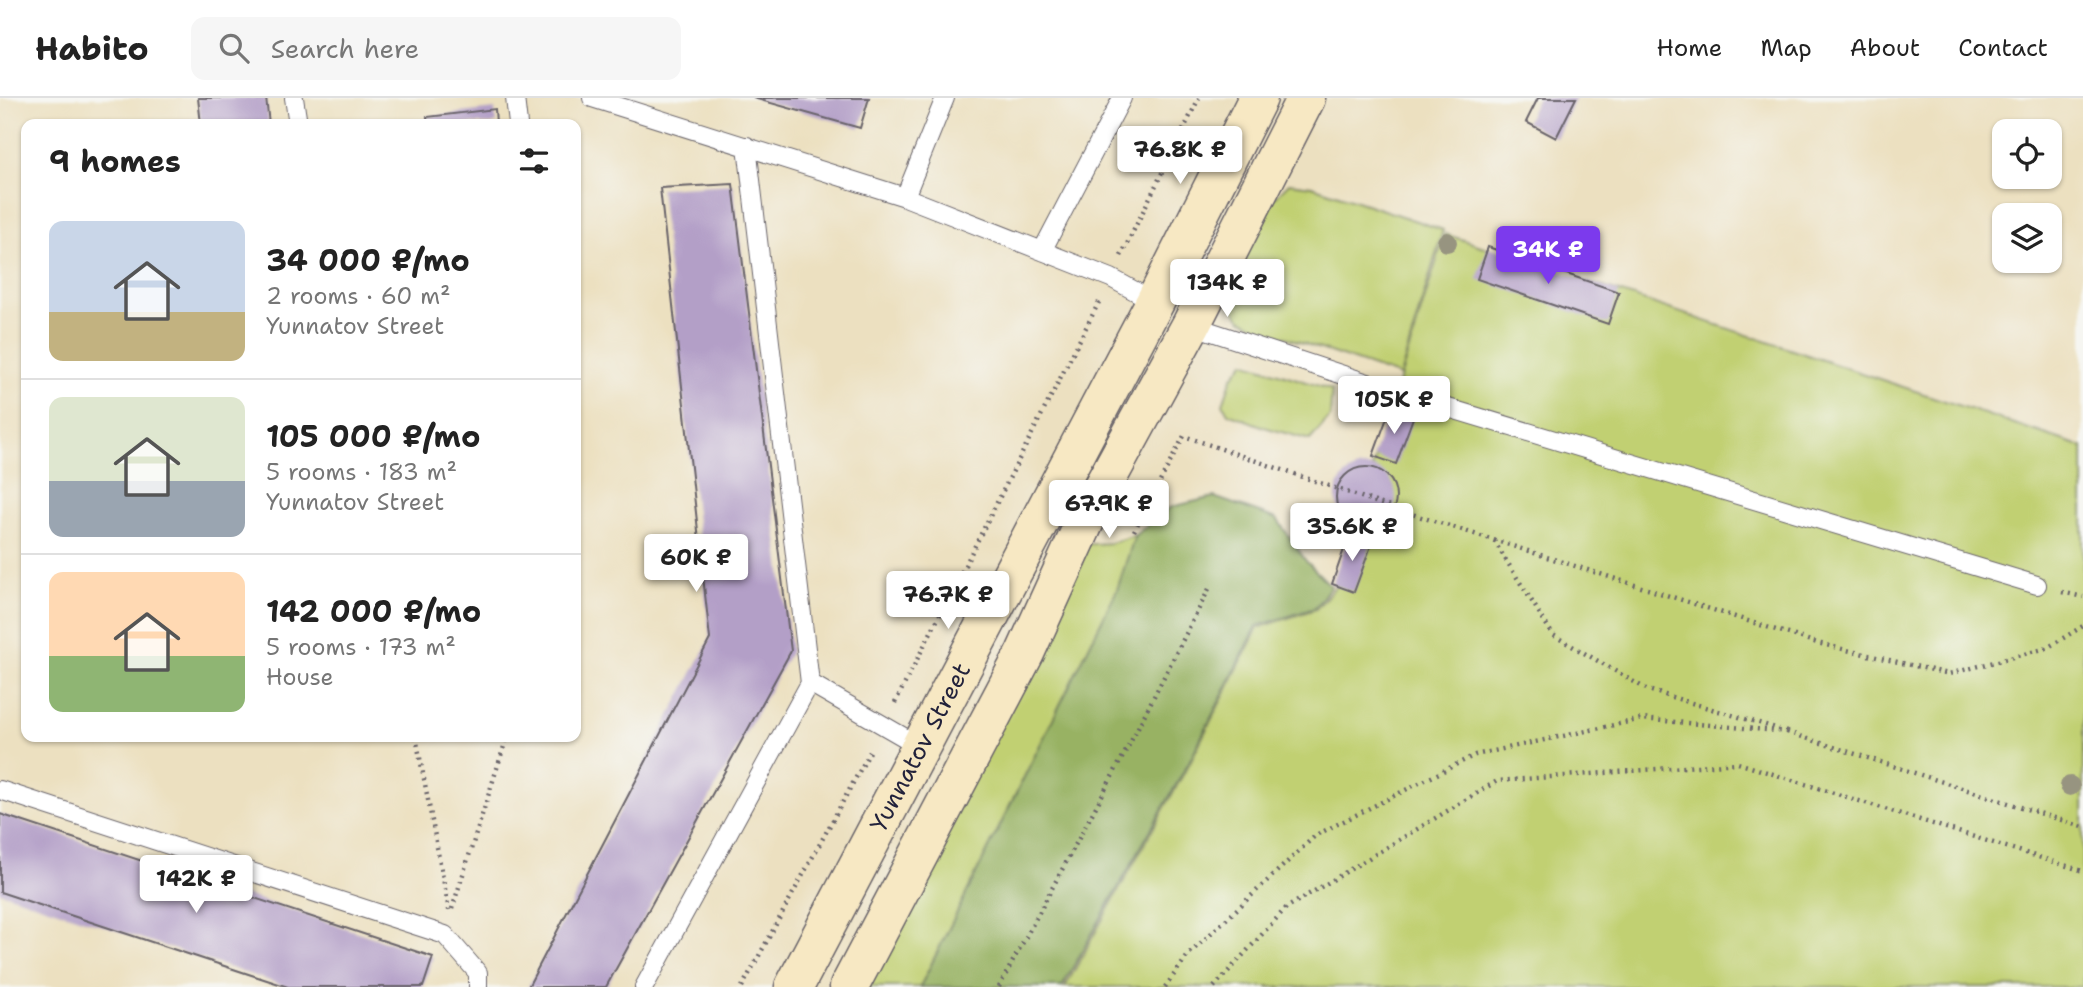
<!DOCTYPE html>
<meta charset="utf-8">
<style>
:root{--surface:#fff;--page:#f6f6f6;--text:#222;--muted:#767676;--line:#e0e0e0;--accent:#7c3aed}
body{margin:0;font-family:"Shantell Sans",sans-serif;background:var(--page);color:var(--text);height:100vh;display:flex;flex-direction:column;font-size:26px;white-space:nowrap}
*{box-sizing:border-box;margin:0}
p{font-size:23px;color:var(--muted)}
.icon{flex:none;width:38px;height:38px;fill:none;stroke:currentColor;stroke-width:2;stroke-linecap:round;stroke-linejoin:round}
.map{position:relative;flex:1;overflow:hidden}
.sheet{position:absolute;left:21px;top:21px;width:560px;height:623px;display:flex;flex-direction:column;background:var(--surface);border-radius:14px;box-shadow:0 2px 5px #0004}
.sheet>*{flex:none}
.buttons{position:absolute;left:1992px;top:21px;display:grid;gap:14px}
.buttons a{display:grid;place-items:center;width:70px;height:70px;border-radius:14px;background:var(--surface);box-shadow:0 2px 5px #0004;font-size:35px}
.price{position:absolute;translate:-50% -60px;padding:0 16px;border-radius:7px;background:#fff;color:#222;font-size:23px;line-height:46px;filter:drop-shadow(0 2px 4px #0008)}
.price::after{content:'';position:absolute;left:50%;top:42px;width:21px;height:16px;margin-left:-10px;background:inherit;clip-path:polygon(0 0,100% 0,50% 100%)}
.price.active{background:var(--accent);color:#fff}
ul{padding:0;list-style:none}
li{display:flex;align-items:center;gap:21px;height:175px;padding:0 28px}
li+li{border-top:2px solid var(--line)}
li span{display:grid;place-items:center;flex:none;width:196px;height:140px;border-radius:14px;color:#555}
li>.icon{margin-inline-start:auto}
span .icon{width:84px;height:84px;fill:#fffc;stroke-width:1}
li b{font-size:30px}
h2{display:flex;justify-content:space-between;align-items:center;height:84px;padding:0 28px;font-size:30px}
header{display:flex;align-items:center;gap:42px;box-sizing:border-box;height:98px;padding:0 35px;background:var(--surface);border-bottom:2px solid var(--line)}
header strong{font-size:33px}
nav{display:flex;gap:38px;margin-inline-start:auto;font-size:24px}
.search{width:490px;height:63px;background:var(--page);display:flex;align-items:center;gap:18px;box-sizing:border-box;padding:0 24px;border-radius:14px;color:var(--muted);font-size:26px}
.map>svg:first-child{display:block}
</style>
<header>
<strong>Habito</strong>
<div class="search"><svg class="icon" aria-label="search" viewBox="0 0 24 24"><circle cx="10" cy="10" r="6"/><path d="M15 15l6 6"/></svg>Search here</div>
<nav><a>Home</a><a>Map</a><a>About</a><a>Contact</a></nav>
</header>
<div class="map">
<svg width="2083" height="889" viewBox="0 0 2083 889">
<rect width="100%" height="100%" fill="#f6f6f2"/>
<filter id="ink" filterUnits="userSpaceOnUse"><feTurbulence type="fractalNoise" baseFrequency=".0143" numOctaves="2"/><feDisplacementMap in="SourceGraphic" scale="14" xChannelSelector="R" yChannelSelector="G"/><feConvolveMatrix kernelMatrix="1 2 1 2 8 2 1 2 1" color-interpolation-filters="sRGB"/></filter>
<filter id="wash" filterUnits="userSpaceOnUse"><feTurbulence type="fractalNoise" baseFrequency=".00686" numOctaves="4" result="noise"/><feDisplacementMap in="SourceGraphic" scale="28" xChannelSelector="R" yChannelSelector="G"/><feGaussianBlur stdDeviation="1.57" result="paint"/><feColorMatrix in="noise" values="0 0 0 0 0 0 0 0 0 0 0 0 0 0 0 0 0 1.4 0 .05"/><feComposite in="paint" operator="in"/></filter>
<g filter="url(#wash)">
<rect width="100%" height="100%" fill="#ece0c0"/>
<path fill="#c1d072" stroke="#727956" stroke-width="2" d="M 1289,85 L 1312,88 L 1443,132 L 1400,278 L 1259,230 L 1241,221 L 1232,209 L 1228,192 L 1263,111 Z
M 1445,136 L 2083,349 L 2083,889 L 1065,889 L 1189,666 L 1258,530 L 1316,511 L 1335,489 Z
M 1244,264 L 1332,292 L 1330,319 L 1310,342 L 1264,329 L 1228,315 L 1223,306 L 1232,280 Z
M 1135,437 L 1117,492 L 920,889 L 849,889 L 1074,447 L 1110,445 Z"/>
<path fill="#98b264" stroke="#5d6a50" stroke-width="2" d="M 1214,399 L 1277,421 L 1306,463 L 1331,488 L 1315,510 L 1257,528 L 1189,664 L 1062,889 L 920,889 L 1117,492 L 1135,437 L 1171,409 Z"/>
<g id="blocks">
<path fill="#b39fc7" d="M 198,0 L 266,0 L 269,26 L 201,26 Z
M 753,0 L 869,0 L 860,30 Z
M 1538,0 L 1576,0 L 1556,40 L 1526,24 Z
M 495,11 L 496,26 L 428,26 L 427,19 Z
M 733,86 L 791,553 L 606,889 L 528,889 L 710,541 L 660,90 Z
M 1488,149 L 1619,194 L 1608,226 L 1477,181 Z
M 1391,309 L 1414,317 L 1396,366 L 1373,358 Z
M1336 399a30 30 0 1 1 60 0a30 30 0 1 1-60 0Z
M 1349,437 L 1372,445 L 1354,494 L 1332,486 Z
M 0,716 L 433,859 L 423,889 L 288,889 L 0,794 Z"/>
</g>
</g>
<g filter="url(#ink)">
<use href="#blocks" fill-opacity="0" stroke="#69646a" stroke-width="2"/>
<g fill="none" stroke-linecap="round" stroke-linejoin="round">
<g stroke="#69646a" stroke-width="20">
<path id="lane" d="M 294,0 L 298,26
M 515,0 L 518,26
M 592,0 L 905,99 L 1111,180 L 1155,204
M 905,99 L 945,0
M 1042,153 L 1122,0
M 1191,227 L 1395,294 L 2037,487
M 810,585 L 921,649
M 0,692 L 445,837 L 478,875 L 478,889
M 644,889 L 810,585 L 747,48"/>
</g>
<g stroke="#69646a" stroke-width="41">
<g id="secondary">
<path id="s1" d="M 794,889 L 1155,204 L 1258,0"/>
<path d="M 849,889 L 1025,555 L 1090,412 L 1191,227 L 1306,0"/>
</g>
</g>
<path stroke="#69646a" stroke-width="4.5" stroke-dasharray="2 5" stroke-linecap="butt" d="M 1121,158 L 1199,0
M 1134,433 L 1184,338 L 1393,410 L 1817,545 L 1949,576 L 2047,550 L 2083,528
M 1494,443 L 1553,537 L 1648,592 L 1779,631
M 2062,494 L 2083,499
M 895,605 L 1099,204
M 1787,634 L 2083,729
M 416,639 L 449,812
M 452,811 L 507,639
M 742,889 L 872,650
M 999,889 L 1128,649 L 1211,487
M 1165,889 L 1189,856 L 1316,737 L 1475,657 L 1642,621 L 1789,634
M 1214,889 L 1286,810 L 1497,683 L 1738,665 L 2083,773"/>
<use href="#lane" stroke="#fff" stroke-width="18"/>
<use href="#secondary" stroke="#f7e8c3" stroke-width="38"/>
</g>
<g fill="#979480">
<circle cx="1447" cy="144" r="10"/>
<circle cx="2070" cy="688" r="10"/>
</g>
</g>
<g text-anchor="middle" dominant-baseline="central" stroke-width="7" stroke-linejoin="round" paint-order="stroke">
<g font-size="24" fill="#22223b" stroke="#f6f6f2">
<text stroke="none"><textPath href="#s1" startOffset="271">Yunnatov Street</textPath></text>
</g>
</g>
</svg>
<div class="buttons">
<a><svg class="icon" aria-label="locate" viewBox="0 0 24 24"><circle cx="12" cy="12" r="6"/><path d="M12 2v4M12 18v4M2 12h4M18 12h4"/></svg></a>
<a><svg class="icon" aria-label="layers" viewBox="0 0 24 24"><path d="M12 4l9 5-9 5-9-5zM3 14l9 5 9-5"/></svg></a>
</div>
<b class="price" style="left:1180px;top:88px">76.8K ₽</b>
<b class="price active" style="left:1548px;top:188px">34K ₽</b>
<b class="price" style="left:1227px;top:221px">134K ₽</b>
<b class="price" style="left:1394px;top:338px">105K ₽</b>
<b class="price" style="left:1109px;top:442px">67.9K ₽</b>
<b class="price" style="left:1352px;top:465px">35.6K ₽</b>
<b class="price" style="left:696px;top:496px">60K ₽</b>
<b class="price" style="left:948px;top:533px">76.7K ₽</b>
<b class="price" style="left:196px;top:817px">142K ₽</b>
<section class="sheet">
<h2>9 homes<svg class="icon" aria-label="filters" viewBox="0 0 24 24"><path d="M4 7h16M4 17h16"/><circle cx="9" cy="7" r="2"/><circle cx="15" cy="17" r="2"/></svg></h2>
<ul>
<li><span style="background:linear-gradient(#c9d6e8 65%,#c2b280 0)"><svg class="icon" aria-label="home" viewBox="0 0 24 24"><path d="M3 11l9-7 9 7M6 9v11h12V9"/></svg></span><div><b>34 000 ₽/mo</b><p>2 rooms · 60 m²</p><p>Yunnatov Street</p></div></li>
<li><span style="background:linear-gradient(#dfe7d0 60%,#9aa5b1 0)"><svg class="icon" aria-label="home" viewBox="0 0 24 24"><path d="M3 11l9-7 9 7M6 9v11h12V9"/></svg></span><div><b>105 000 ₽/mo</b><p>5 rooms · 183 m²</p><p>Yunnatov Street</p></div></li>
<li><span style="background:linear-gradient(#ffd9b3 60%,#8fb573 0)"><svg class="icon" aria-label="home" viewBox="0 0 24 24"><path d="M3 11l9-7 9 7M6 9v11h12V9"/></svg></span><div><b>142 000 ₽/mo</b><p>5 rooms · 173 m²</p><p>House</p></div></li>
</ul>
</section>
</div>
